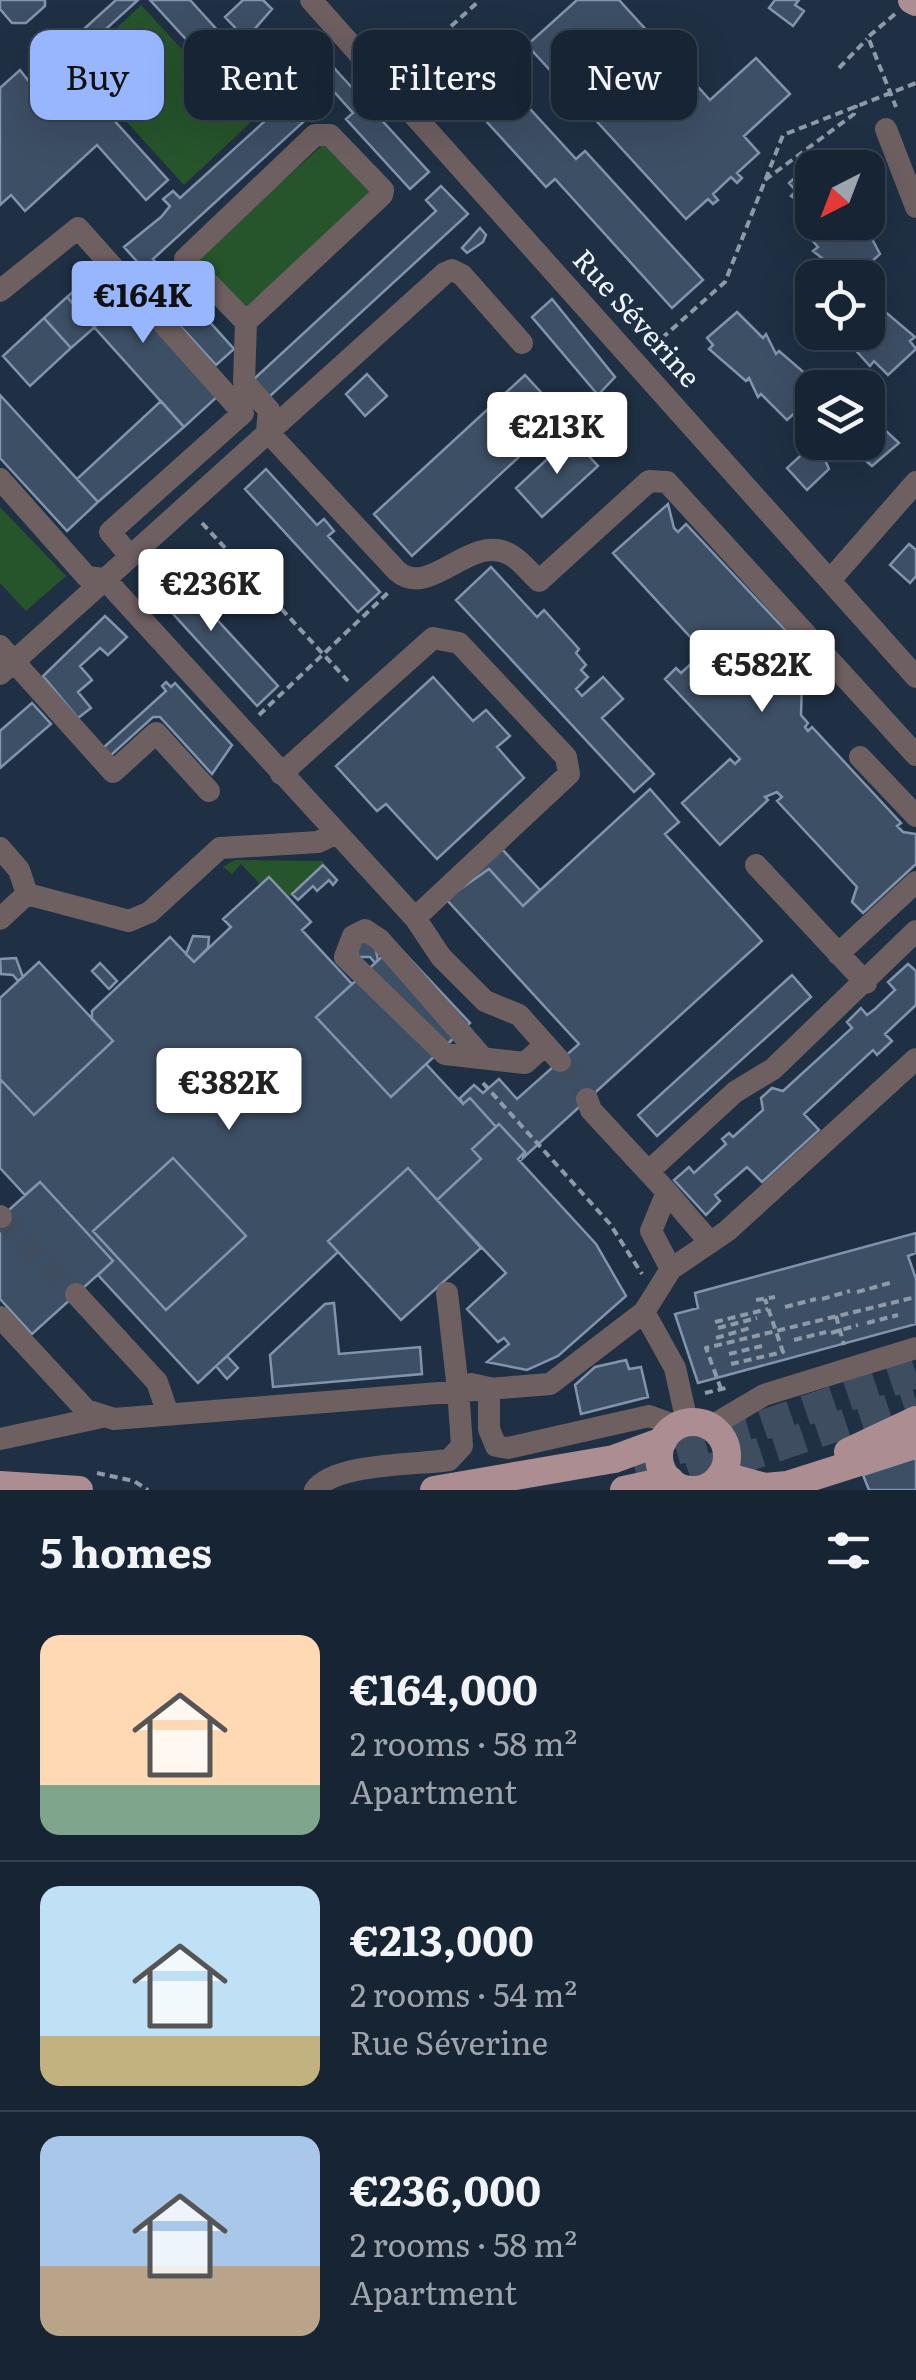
<!DOCTYPE html>
<meta charset="utf-8">
<style>
:root{--surface:#172433;--page:#24303f;--text:#f1f3f6;--muted:#9ea4ac;--line:#36414e;--accent:#97b6fd}
body{margin:0;font-family:Literata,serif;background:var(--page);color:var(--text);height:100vh;display:flex;flex-direction:column;font-size:38px;white-space:nowrap}
*{box-sizing:border-box;margin:0}
p{font-size:32px;color:var(--muted)}
.icon{flex:none;width:55px;height:55px;fill:none;stroke:currentColor;stroke-width:2;stroke-linecap:round;stroke-linejoin:round}
.map{position:relative;height:1490px;overflow:hidden}
.panel{display:flex;flex-direction:column;background:var(--surface);flex:1}
.panel>*{flex:none}
.guide{position:absolute;left:30px;top:30px;width:858px;height:90px;display:flex;gap:20px}
.needle{width:65px;rotate:222deg}
.buttons{position:absolute;left:795px;top:150px;display:grid;gap:20px}
.buttons a{display:grid;place-items:center;width:90px;height:90px;border-radius:20px;background:var(--surface);box-shadow:0 10px 40px #0002,0 0 0 2px var(--line);font-size:50px}
.price{position:absolute;translate:-50% -85px;padding:0 22px;border-radius:10px;background:#fff;color:#222;font-size:32px;line-height:65px;filter:drop-shadow(0 2px 5px #0008)}
.price::after{content:'';position:absolute;left:50%;top:60px;width:30px;height:22px;margin-left:-15px;background:inherit;clip-path:polygon(0 0,100% 0,50% 100%)}
.price.selected{background:var(--accent);color:#111}
ul{padding:0;list-style:none}
li{display:flex;align-items:center;gap:30px;height:250px;padding:0 40px}
li+li{border-top:2px solid var(--line)}
li span{display:grid;place-items:center;flex:none;width:280px;height:200px;border-radius:20px;color:#555}
li>.icon{margin-inline-start:auto}
span .icon{width:120px;height:120px;fill:#fffc;stroke-width:1}
li b{font-size:42px}
h2{display:flex;justify-content:space-between;align-items:center;height:120px;padding:0 40px;font-size:42px}
.tag{padding:0 35px;border-radius:20px;background:var(--surface);box-shadow:0 10px 40px #0002,0 0 0 2px var(--line);font-size:35px;line-height:90px}
.tag.selected{background:var(--accent);color:#111}
.map>svg:first-child{display:block}
</style>
<div class="map">
<svg width="916" height="1490" viewBox="0 0 916 1490">
<rect width="100%" height="100%" fill="#1f3044"/>
<path fill="#26542b" d="M 141,5 L 250,123 L 184,185 L 76,66 Z
M 327,141 L 373,192 L 244,309 L 198,258 Z
M 0,507 L 66,576 L 26,611 L 0,583 Z
M 235,860 L 323,861 L 323,865 L 288,898 L 269,878 L 260,884 L 241,864 L 232,874 L 223,867 Z"/>
<path fill="#3d4f65" stroke="#8094ad" stroke-width="2.5" fill-rule="evenodd" d="M 0,0 L 45,0 L 45,6 L 26,23 L 12,23 L 0,9 Z
M 116,0 L 138,0 L 65,66 L 168,180 L 146,200 L 97,145 L 25,211 L 11,195 L 0,205 L 0,88 L 20,70 L 31,84 L 37,79 L 33,75 Z
M 150,0 L 190,0 L 270,88 L 248,107 Z
M 243,0 L 263,0 L 272,9 L 246,39 L 225,17 Z
M 577,0 L 619,0 L 710,100 L 756,58 L 790,94 L 744,136 L 759,153 L 737,173 L 742,178 L 737,183 L 731,177 L 713,194 L 718,200 L 713,204 L 708,199 L 686,219 L 527,45 Z
M 775,0 L 799,0 L 795,5 L 804,11 L 793,26 L 769,8 Z
M 303,34 L 429,172 L 410,189 L 346,119 L 353,113 L 292,45 Z
M 466,39 L 576,159 L 585,151 L 703,280 L 672,308 L 555,179 L 546,187 L 436,66 L 453,50 L 448,45 L 454,40 L 459,45 Z
M 318,74 L 335,93 L 153,259 L 234,349 L 216,365 L 133,274 L 142,267 L 124,247 L 161,217 L 170,206 L 163,199 L 173,191 L 180,198 L 265,121 L 258,114 L 268,105 L 274,112 L 286,105 Z
M 817,157 L 828,168 L 812,168 L 812,211 L 791,196 L 796,191 L 789,183 Z
M 441,186 L 468,214 L 269,397 L 254,379 L 436,211 L 426,200 Z
M 824,222 L 849,222 L 867,239 L 870,235 L 880,254 L 854,278 L 847,278 L 813,251 L 818,247 L 812,240 L 827,225 Z
M 480,228 L 486,235 L 483,242 L 467,253 L 462,248 Z
M 102,266 L 218,396 L 184,427 L 67,297 Z
M 67,297 L 95,327 L 71,348 L 44,318 Z
M 552,299 L 615,377 L 598,395 L 532,317 Z
M 876,304 L 915,337 L 910,341 L 916,349 L 888,375 L 874,361 L 870,366 L 849,343 L 853,339 L 847,332 L 868,332 L 868,312 Z
M 737,312 L 763,338 L 766,334 L 776,354 L 779,351 L 815,382 L 811,386 L 812,397 L 787,420 L 761,394 L 758,397 L 749,378 L 746,381 L 709,349 L 713,345 L 707,338 Z
M 44,318 L 71,348 L 30,386 L 3,356 Z
M 367,374 L 387,396 L 365,416 L 346,394 Z
M 525,375 L 563,416 L 412,556 L 374,514 Z
M 0,395 L 98,502 L 67,531 L 0,458 Z
M 161,401 L 184,427 L 98,502 L 77,479 Z
M 868,428 L 877,437 L 884,429 L 899,443 L 872,466 L 851,448 L 855,442 L 868,442 Z
M 571,437 L 598,466 L 542,517 L 516,488 Z
M 810,447 L 814,452 L 819,447 L 829,469 L 807,490 L 787,468 Z
M 266,469 L 317,525 L 324,519 L 334,531 L 328,536 L 380,592 L 358,612 L 245,489 Z
M 668,504 L 674,528 L 678,532 L 686,524 L 803,649 L 801,715 L 808,723 L 805,727 L 808,731 L 812,727 L 901,823 L 897,826 L 903,832 L 916,834 L 916,864 L 863,913 L 852,902 L 857,887 L 777,801 L 782,797 L 777,792 L 765,797 L 768,800 L 720,845 L 682,803 L 730,759 L 735,764 L 740,759 L 665,679 L 676,668 L 681,673 L 704,652 L 613,553 Z
M 909,544 L 916,550 L 916,576 L 910,583 L 890,565 Z
M 165,563 L 278,686 L 257,706 L 144,582 Z
M 491,567 L 537,617 L 544,610 L 579,649 L 576,653 L 586,665 L 581,670 L 588,677 L 576,689 L 582,696 L 603,677 L 623,699 L 602,718 L 654,774 L 634,792 L 456,600 Z
M 105,616 L 127,637 L 108,655 L 100,648 L 80,666 L 92,680 L 78,692 L 91,708 L 78,718 L 43,676 Z
M 433,677 L 473,721 L 486,710 L 510,736 L 497,747 L 524,778 L 437,859 L 386,804 L 377,811 L 336,766 Z
M 166,682 L 171,687 L 175,683 L 232,745 L 212,774 L 160,717 L 153,717 L 110,756 L 103,748 L 166,691 L 162,686 Z
M 32,703 L 51,724 L 0,768 L 0,731 Z
M 650,789 L 679,822 L 665,834 L 762,941 L 523,1158 L 525,1152 L 499,1124 L 496,1127 L 470,1098 L 463,1104 L 460,1098 L 474,1085 L 483,1093 L 499,1079 L 517,1099 L 579,1044 L 446,899 L 489,869 L 523,906 Z
M 501,848 L 540,890 L 523,906 L 489,869 L 446,899 Z
M 323,865 L 337,880 L 333,885 L 329,880 L 317,891 L 313,886 L 298,900 L 292,894 Z
M 269,877 L 311,922 L 302,930 L 352,984 L 316,1017 L 391,1097 L 426,1064 L 463,1104 L 470,1098 L 496,1127 L 472,1149 L 481,1159 L 437,1200 L 408,1168 L 328,1241 L 338,1252 L 198,1383 L 98,1275 L 113,1261 L 40,1182 L 25,1195 L 0,1168 L 0,1079 L 34,1115 L 113,1041 L 92,1019 L 92,1011 L 170,937 L 194,962 L 231,927 L 223,919 ZM 173,1158 L 246,1236 L 166,1310 L 93,1231 Z
M 193,936 L 209,937 L 208,948 L 194,962 L 186,954 Z
M 358,940 L 374,941 L 378,960 L 375,963 L 370,957 L 357,957 Z
M 396,944 L 470,1023 L 391,1097 L 316,1017 Z
M 0,959 L 16,958 L 23,977 L 18,981 L 13,975 L 1,974 Z
M 39,962 L 113,1041 L 34,1115 L 0,1079 L 0,998 Z
M 100,963 L 117,981 L 109,989 L 92,971 Z
M 908,964 L 916,971 L 916,1005 L 885,1034 L 892,1041 L 877,1055 L 873,1050 L 804,1114 L 819,1130 L 762,1182 L 747,1167 L 715,1195 L 720,1201 L 706,1215 L 674,1180 L 689,1167 L 694,1173 L 726,1144 L 722,1139 L 729,1133 L 733,1137 L 763,1110 L 761,1098 L 772,1088 L 783,1091 L 852,1028 L 847,1022 L 861,1008 L 867,1015 L 875,1009 L 895,990 L 888,982 Z
M 792,975 L 811,997 L 657,1136 L 638,1115 Z
M 499,1124 L 525,1152 L 518,1159 L 596,1244 L 626,1296 L 558,1356 L 527,1370 L 487,1362 L 509,1344 L 504,1338 L 498,1342 L 467,1309 L 506,1273 L 437,1200 L 481,1159 L 472,1149 Z
M 173,1158 L 246,1236 L 166,1310 L 93,1231 Z
M 408,1168 L 481,1248 L 401,1320 L 328,1241 Z
M 40,1182 L 113,1261 L 32,1334 L 0,1299 L 0,1218 Z
M 916,1233 L 916,1253 L 908,1256 L 916,1279 L 916,1324 L 698,1383 L 675,1314 L 698,1308 L 695,1293 Z
M 334,1303 L 339,1354 L 420,1347 L 422,1374 L 273,1387 L 270,1355 L 325,1304 Z
M 227,1356 L 238,1368 L 227,1379 L 216,1366 Z
M 626,1360 L 629,1369 L 641,1367 L 648,1397 L 581,1414 L 575,1385 L 595,1367 Z
M 916,1458 L 916,1490 L 869,1490 L 863,1475 Z"/>
<g fill="none" stroke-linecap="round" stroke-linejoin="round">
<path stroke="#3e4e60" stroke-width="22" stroke-dasharray="22 11" stroke-linecap="butt" d="M 560,1061 L 581,1084 L 587,1099
M 1,1217 L 76,1294"/>
<path stroke="#3e4e60" stroke-width="30" stroke-dasharray="30 15" stroke-linecap="butt" d="M 633,1462 L 760,1426 L 916,1373
M 647,1490 L 916,1400"/>
<path stroke="#8f9aa8" stroke-width="4" stroke-dasharray="8 5" stroke-linecap="butt" d="M 895,14 L 868,37 L 896,107
M 839,68 L 867,39
M 403,70 L 480,0
M 765,180 L 854,114 L 856,105
M 652,347 L 725,282 L 783,135 L 916,83
M 202,523 L 348,681
M 259,715 L 390,591
M 483,1083 L 610,1224 L 642,1274
M 857,1292 L 890,1283
M 822,1299 L 850,1291
M 756,1300 L 775,1297
M 785,1307 L 816,1299
M 836,1316 L 844,1345
M 715,1322 L 768,1309
M 867,1323 L 898,1315
M 718,1328 L 757,1318
M 831,1333 L 858,1325
M 716,1338 L 753,1327
M 794,1340 L 826,1332
M 729,1354 L 766,1345
M 731,1364 L 783,1352 L 765,1299
M 721,1389 L 706,1348 L 916,1297
M 705,1393 L 730,1387
M 97,1473 L 134,1481 L 148,1490"/>
<path stroke="#6e5f61" stroke-width="22" d="M 311,0 L 916,677
M 886,129 L 916,207
M 0,291 L 78,228 L 243,413 L 110,532 L 130,556
M 246,322 L 185,259 L 315,135 L 330,135 L 383,190 L 382,195 L 246,322 L 244,382 L 269,410 L 267,431 L 397,571 C 430,600 470,533 509,554 C 520,559 530,573 539,581 L 649,481 L 667,482 L 916,755
M 0,479 L 87,577 L 104,579 L 112,587 L 415,918 L 441,957 L 485,1001 L 519,1015 L 560,1061
M 831,579 L 916,482
M 0,646 L 113,772 L 156,733 L 209,791
M 0,674 L 445,273 L 452,270 L 462,275 L 522,343
M 860,757 L 916,816
M 281,774 L 433,638 L 459,643 L 566,757 L 569,774 L 415,918
M 0,848 L 19,870 L 27,894 L 0,919
M 756,865 L 866,983
M 27,894 L 129,921 L 150,912 L 220,848 L 318,842 L 337,833
M 838,954 L 916,882
M 482,1057 L 380,940 L 365,930 L 353,936 L 345,957 L 445,1054 L 525,1063 L 545,1045
M 587,1099 L 591,1110 L 667,1192 L 651,1231 L 671,1269
M 649,1171 L 735,1092 L 773,1069 L 916,931
M 667,1192 L 708,1240
M 0,1216 L 1,1217
M 447,1293 L 458,1389
M 76,1294 L 157,1382 L 168,1414
M 644,1312 L 675,1368 L 687,1422
M 0,1317 L 86,1410 L 114,1419 L 550,1384 L 644,1312 L 671,1269 L 727,1231 L 916,1059
M 710,1427 L 764,1395 L 916,1348
M 0,1439 L 102,1417
M 315,1490 C 334,1463 416,1465 449,1460 L 462,1446 L 458,1389 L 471,1384 L 489,1388 L 489,1429 L 496,1446 L 508,1448 L 649,1416 L 677,1426"/>
<path stroke="#ac8e92" stroke-width="28" d="M 912,0 L 916,2
M659 1456a34 34 0 1 1 68 0a34 34 0 1 1-68 0Z
M 848,1452 L 916,1420
M 721,1475 L 765,1487 L 787,1485 L 916,1444
M 0,1485 L 79,1490
M 434,1490 L 614,1459 L 663,1441
M 624,1490 L 670,1480"/>
</g>
<g text-anchor="middle" dominant-baseline="central" stroke-width="10" stroke-linejoin="round" paint-order="stroke">
<g font-size="28" fill="#eff5fe" stroke="#1f3044">
<text transform="translate(638 317) rotate(48)">Rue Séverine</text>
</g>
</g>
</svg>
<div class="buttons">
<a><svg class="needle" viewBox="-14 -14 28 28"><path d="M0-13l5 13h-10z" fill="#e53935"/><path d="M0 13l5-13h-10z" fill="#9ea4ac"/></svg></a>
<a><svg class="icon" aria-label="locate" viewBox="0 0 24 24"><circle cx="12" cy="12" r="6"/><path d="M12 2v4M12 18v4M2 12h4M18 12h4"/></svg></a>
<a><svg class="icon" aria-label="layers" viewBox="0 0 24 24"><path d="M12 4l9 5-9 5-9-5zM3 14l9 5 9-5"/></svg></a>
</div>
<b class="price selected" style="left:143px;top:346px">€164K</b>
<b class="price" style="left:557px;top:477px">€213K</b>
<b class="price" style="left:211px;top:634px">€236K</b>
<b class="price" style="left:762px;top:715px">€582K</b>
<b class="price" style="left:229px;top:1133px">€382K</b>
<div class="guide">
<a class="tag selected">Buy</a>
<a class="tag">Rent</a>
<a class="tag">Filters</a>
<a class="tag">New</a>
</div>
</div>
<section class="panel">
<h2>5 homes<svg class="icon" aria-label="filters" viewBox="0 0 24 24"><path d="M4 7h16M4 17h16"/><circle cx="9" cy="7" r="2"/><circle cx="15" cy="17" r="2"/></svg></h2>
<ul>
<li><span style="background:linear-gradient(#ffd9b3 75%,#7fa58c 0)"><svg class="icon" aria-label="home" viewBox="0 0 24 24"><path d="M3 11l9-7 9 7M6 9v11h12V9"/></svg></span><div><b>€164,000</b><p>2 rooms · 58 m²</p><p>Apartment</p></div></li>
<li><span style="background:linear-gradient(#bfe0f5 75%,#c2b280 0)"><svg class="icon" aria-label="home" viewBox="0 0 24 24"><path d="M3 11l9-7 9 7M6 9v11h12V9"/></svg></span><div><b>€213,000</b><p>2 rooms · 54 m²</p><p>Rue Séverine</p></div></li>
<li><span style="background:linear-gradient(#a9c7e8 65%,#b9a48a 0)"><svg class="icon" aria-label="home" viewBox="0 0 24 24"><path d="M3 11l9-7 9 7M6 9v11h12V9"/></svg></span><div><b>€236,000</b><p>2 rooms · 58 m²</p><p>Apartment</p></div></li>
</ul>
</section>
